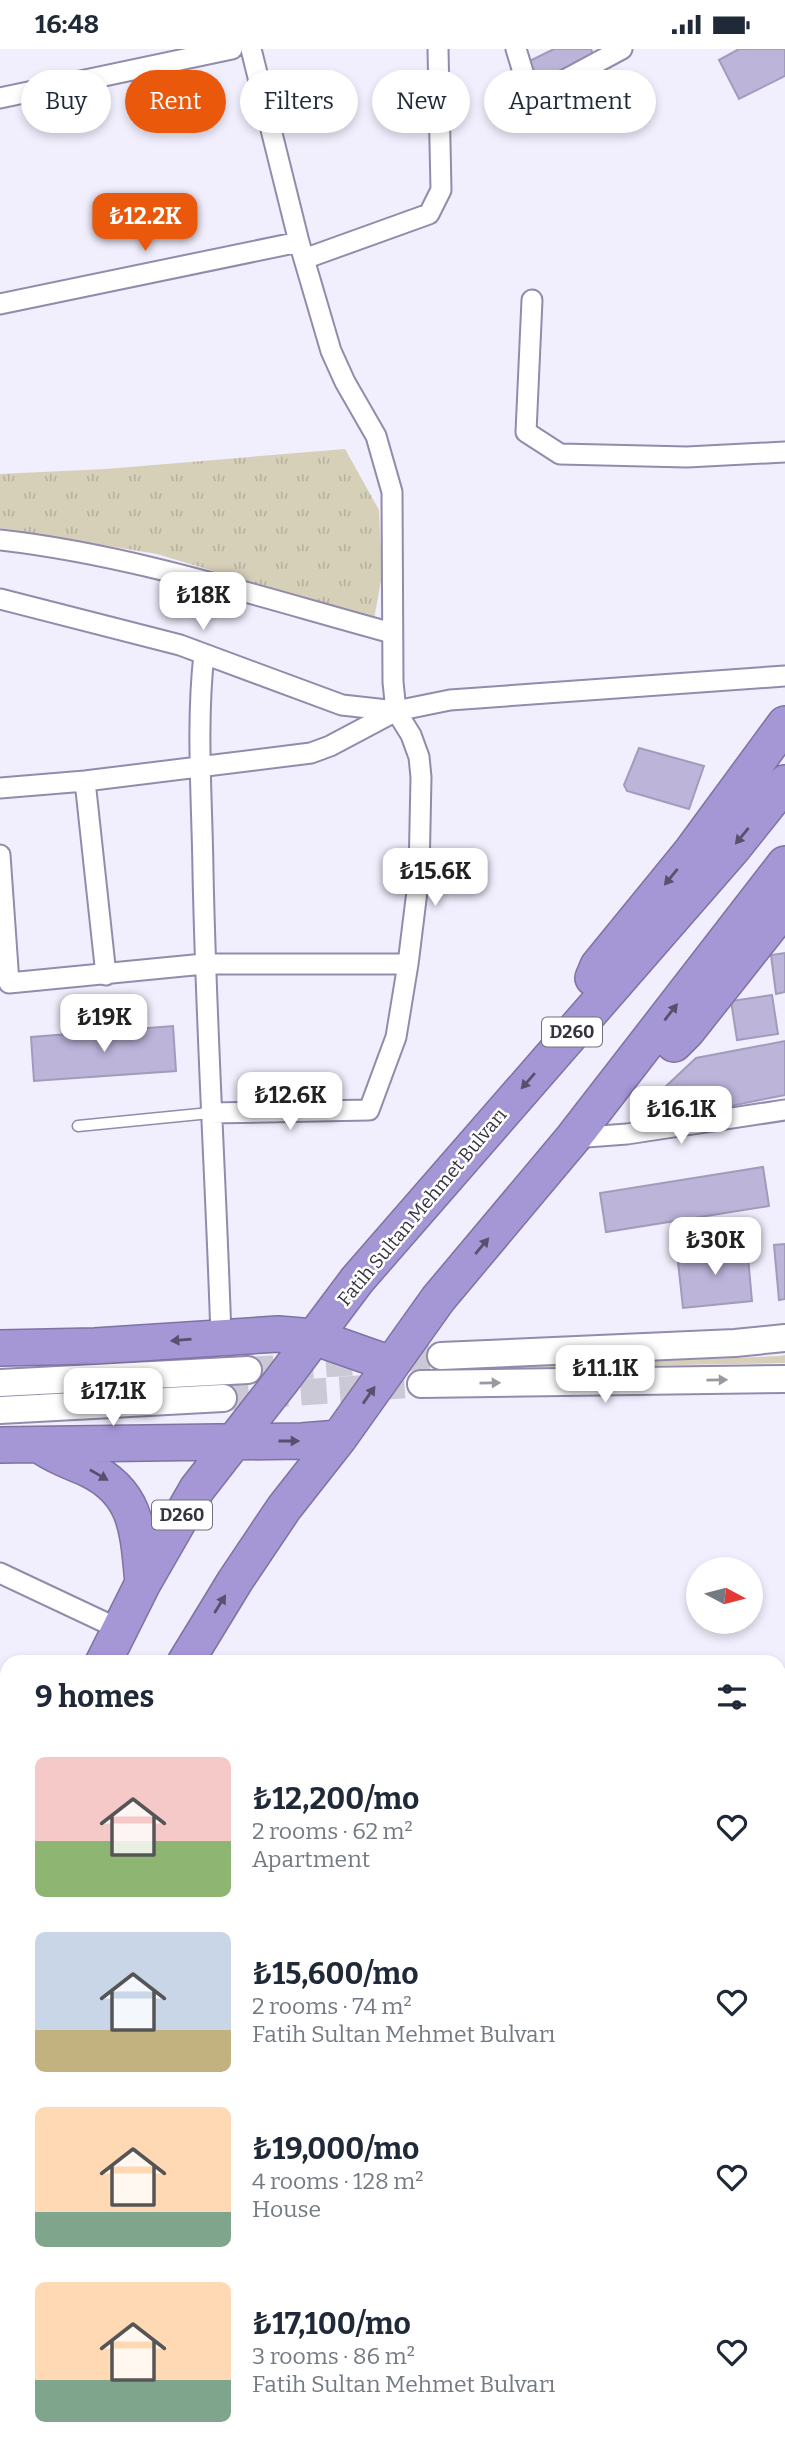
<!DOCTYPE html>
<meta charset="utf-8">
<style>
:root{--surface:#fff;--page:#f6f6f7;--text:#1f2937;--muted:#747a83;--accent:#ea580c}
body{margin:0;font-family:Bitter,serif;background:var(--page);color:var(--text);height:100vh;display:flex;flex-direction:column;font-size:26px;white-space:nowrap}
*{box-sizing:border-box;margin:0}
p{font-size:23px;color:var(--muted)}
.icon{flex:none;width:38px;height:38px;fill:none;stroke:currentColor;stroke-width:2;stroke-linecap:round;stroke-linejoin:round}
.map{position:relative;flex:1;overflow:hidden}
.sheet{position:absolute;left:0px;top:1606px;width:786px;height:800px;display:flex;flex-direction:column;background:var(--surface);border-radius:21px 21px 0 0;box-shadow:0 4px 10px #0003}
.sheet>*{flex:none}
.banner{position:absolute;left:21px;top:21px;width:744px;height:63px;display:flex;gap:14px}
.needle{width:46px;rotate:97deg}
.controls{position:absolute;left:686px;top:1508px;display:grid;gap:14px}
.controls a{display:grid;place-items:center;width:77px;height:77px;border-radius:50%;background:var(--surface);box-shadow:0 4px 10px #0003;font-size:35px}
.price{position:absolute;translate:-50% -60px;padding:0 16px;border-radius:14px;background:#fff;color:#222;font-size:23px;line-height:46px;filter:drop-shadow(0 2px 4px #0008)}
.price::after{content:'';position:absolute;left:50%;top:42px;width:21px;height:16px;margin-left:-10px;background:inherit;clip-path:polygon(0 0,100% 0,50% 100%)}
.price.selected{background:var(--accent);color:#fff}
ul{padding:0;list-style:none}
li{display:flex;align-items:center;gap:21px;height:175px;padding:0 35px}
li span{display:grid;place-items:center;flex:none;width:196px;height:140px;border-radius:10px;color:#555}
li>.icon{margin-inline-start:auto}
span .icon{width:84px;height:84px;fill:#fffc;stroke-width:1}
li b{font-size:30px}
h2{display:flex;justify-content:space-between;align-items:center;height:84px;padding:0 35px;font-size:30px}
.tag{padding:0 24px;border-radius:32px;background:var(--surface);box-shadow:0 4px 10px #0003;font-size:24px;line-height:63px}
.tag.selected{background:var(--accent);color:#fff}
.status{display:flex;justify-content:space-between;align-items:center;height:49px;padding:0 35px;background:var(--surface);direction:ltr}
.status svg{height:19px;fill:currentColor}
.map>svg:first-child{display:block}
</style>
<div class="status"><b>16:48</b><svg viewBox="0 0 49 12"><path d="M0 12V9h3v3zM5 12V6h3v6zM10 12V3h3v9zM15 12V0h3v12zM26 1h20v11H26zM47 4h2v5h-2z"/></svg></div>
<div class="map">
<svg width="785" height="2406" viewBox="0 0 785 2406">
<defs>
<pattern id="grass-tufts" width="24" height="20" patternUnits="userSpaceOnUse" patternTransform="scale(1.75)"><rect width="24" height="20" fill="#d6d0b9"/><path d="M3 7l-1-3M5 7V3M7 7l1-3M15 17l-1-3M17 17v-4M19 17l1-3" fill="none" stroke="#b8b3a0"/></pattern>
</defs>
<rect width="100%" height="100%" fill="#f1eefd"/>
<path fill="#e7e2fc" d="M 598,2399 L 626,2399 L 626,2406 L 464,2406 Z"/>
<path fill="url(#grass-tufts)" d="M 345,400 L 379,461 L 382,526 L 374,570 L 157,505 L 0,479 L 0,425 L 106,420 Z
M 785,1306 L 785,1314 L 453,1320 L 780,1307 Z"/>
<path fill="#bcb4d9" stroke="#a29bbc" stroke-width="2" d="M 554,0 L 591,0 L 599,25 L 528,58 L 511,21 Z
M 739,0 L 785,0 L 785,27 L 739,50 L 719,11 Z
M 639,699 L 704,717 L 689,760 L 627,742 L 624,736 Z
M 785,904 L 785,943 L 776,945 L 771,906 Z
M 772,946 L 778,985 L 737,991 L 731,952 Z
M 173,977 L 176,1022 L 34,1032 L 31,988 Z
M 785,992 L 785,1046 L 670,1069 L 664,1039 L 696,1009 Z
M 763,1118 L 769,1157 L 606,1183 L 600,1144 Z
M 785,1195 L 785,1250 L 779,1251 L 774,1196 Z
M 747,1197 L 752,1252 L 683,1259 L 677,1204 Z
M 785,1734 L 785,1833 L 779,1812 L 779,1735 Z
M 779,2391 L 785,2391 L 785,2406 L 766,2406 L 765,2399 L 779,2399 Z
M 650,2399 L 685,2399 L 685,2406 L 650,2406 Z
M 685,2399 L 728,2399 L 728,2406 L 685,2406 Z
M 728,2399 L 765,2399 L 766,2406 L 728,2406 Z"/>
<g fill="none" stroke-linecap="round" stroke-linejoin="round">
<path stroke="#ccc9d7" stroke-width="26" stroke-dasharray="26 13" stroke-linecap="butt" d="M 248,1321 L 441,1307
M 223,1349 L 421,1335"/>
<g stroke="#928bac" stroke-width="13">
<path id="lane" d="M 78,1077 L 210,1064
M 181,2399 L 181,2406
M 403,2399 L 403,2406"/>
</g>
<g stroke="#928bac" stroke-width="23">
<path id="street" d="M 516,0 L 531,49 L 622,0
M 0,49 L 232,0
M 304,210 L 429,165 L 441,141 L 438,0
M 532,251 L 526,383 L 560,405 L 687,408 L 785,403
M 0,255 L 299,193
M 0,491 C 133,506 263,549 392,584
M 0,550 L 180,596 L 342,656 L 396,662 L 450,651 L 785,627
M 204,605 C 196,677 202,750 203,822 C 206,978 216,1133 221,1288
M 85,732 L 106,926
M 0,739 L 85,732 L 311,704 L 330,697 L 396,662
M 0,806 L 9,934 L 204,915 L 408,915
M 210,1064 L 369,1061 L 396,988 L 408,915 L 419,826 L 421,728 L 419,708 L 411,686 L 396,662 L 393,633 L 392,443 L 376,387 L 345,333 L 331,302 L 299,193 L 251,0
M 573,1089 L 627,1085 L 785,1061
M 0,1524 L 119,1580
M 779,1644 L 785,1641
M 0,1798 L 7,1800
M 779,1874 L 785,1872
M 779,1973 L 785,1971
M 0,2022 L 7,2025
M 779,2122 L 785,2122
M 636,2399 L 636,2406"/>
</g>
<g stroke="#928bac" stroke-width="30">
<path id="secondary" d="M 441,1307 L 735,1294 L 785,1289
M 0,1334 L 248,1321
M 421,1335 L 785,1330
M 0,1361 L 223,1349
M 779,2349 L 785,2349
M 779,2373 L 785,2373
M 0,2386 L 7,2386"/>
</g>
<g stroke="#7e73a2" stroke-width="38">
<path id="highway" d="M 593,929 L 598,917 L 691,803 L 785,675
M 674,995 L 687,982 L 785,858
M 0,1299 L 95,1297 L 278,1285 L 314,1288 L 391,1315
M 0,1396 L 302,1392 L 339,1389
M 44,1399 C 59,1409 73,1413 88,1420 C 139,1444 138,1485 143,1534
M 103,1614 L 143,1534 L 197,1440 L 282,1331 L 357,1231 L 734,798 L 785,734
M 185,1614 L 235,1532 L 284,1459 L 339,1389 L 438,1250 L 573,1089 L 785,815
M 0,1837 L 7,1819
M 0,1992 L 7,1975
M 0,2353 L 7,2357
M 16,2406 L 22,2399"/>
</g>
<use href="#lane" stroke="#fff" stroke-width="10"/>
<use href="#street" stroke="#fff" stroke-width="19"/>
<use href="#secondary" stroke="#fff" stroke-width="26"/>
<use href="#highway" stroke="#a596d6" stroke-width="35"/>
</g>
<defs><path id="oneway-solid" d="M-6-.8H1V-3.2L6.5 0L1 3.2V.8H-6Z" transform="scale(1.75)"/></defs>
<g fill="#57516e">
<use href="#oneway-solid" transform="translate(742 787) rotate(129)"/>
<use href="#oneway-solid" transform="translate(671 828) rotate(129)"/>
<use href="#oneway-solid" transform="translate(671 963) rotate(-52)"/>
<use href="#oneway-solid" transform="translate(528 1032) rotate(131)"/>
<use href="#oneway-solid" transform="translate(482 1197) rotate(-50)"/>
<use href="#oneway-solid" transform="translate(181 1291) rotate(175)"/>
<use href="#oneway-solid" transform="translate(369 1346) rotate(-55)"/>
<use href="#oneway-solid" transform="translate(289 1392)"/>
<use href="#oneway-solid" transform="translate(99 1426) rotate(30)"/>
<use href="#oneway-solid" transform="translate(220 1555) rotate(-58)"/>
</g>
<g fill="#9a99a0">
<use href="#oneway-solid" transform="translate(717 1331) rotate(-1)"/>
<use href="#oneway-solid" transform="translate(490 1334) rotate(-1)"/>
</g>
<g text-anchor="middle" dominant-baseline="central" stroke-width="5" stroke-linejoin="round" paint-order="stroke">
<g fill="#fff" stroke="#72707a" stroke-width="2">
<rect x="542" y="968.5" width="60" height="29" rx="5"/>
<rect x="152" y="1451.5" width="60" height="29" rx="5"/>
</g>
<g font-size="18" font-weight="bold" fill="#363341">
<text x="572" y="983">D260</text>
<text x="182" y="1466">D260</text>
</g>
<g font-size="19" fill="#363341" stroke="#fff">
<text transform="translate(422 1158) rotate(-50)">Fatih Sultan Mehmet Bulvarı</text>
</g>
</g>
</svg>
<div class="controls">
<a><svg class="needle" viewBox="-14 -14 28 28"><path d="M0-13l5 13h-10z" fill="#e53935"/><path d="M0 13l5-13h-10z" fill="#747a83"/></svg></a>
</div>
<b class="price selected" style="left:145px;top:204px">₺12.2K</b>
<b class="price" style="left:203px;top:583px">₺18K</b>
<b class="price" style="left:435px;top:859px">₺15.6K</b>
<b class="price" style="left:104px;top:1005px">₺19K</b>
<b class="price" style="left:290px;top:1083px">₺12.6K</b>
<b class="price" style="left:681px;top:1097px">₺16.1K</b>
<b class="price" style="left:715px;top:1228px">₺30K</b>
<b class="price" style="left:605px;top:1356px">₺11.1K</b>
<b class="price" style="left:113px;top:1379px">₺17.1K</b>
<div class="banner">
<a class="tag">Buy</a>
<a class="tag selected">Rent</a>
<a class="tag">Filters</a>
<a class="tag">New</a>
<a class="tag">Apartment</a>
</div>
<section class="sheet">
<h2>9 homes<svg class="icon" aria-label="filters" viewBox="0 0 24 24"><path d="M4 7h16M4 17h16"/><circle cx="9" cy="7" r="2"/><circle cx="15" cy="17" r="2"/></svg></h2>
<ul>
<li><span style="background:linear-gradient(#f6c9c9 60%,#8fb573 0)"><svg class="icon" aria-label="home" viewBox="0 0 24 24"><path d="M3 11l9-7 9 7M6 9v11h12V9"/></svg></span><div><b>₺12,200/mo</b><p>2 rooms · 62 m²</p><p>Apartment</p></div><svg class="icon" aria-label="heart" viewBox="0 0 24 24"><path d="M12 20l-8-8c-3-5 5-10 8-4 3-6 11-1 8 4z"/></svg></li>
<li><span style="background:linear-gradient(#c9d6e8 70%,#c2b280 0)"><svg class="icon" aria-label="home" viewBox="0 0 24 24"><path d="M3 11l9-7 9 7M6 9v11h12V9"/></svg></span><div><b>₺15,600/mo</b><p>2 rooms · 74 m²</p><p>Fatih Sultan Mehmet Bulvarı</p></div><svg class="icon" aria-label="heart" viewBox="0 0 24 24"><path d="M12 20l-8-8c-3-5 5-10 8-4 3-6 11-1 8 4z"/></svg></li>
<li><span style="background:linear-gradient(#ffd9b3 75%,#7fa58c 0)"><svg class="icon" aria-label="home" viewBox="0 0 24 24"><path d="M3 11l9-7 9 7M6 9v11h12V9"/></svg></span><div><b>₺19,000/mo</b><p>4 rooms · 128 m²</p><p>House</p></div><svg class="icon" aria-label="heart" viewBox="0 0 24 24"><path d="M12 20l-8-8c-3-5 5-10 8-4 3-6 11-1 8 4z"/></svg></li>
<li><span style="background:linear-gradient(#ffd9b3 70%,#7fa58c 0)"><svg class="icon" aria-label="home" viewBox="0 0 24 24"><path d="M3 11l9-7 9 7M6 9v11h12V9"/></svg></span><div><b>₺17,100/mo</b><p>3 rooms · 86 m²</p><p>Fatih Sultan Mehmet Bulvarı</p></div><svg class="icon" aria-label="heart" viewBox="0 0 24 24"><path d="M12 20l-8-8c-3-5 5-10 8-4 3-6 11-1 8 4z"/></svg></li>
</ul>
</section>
</div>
